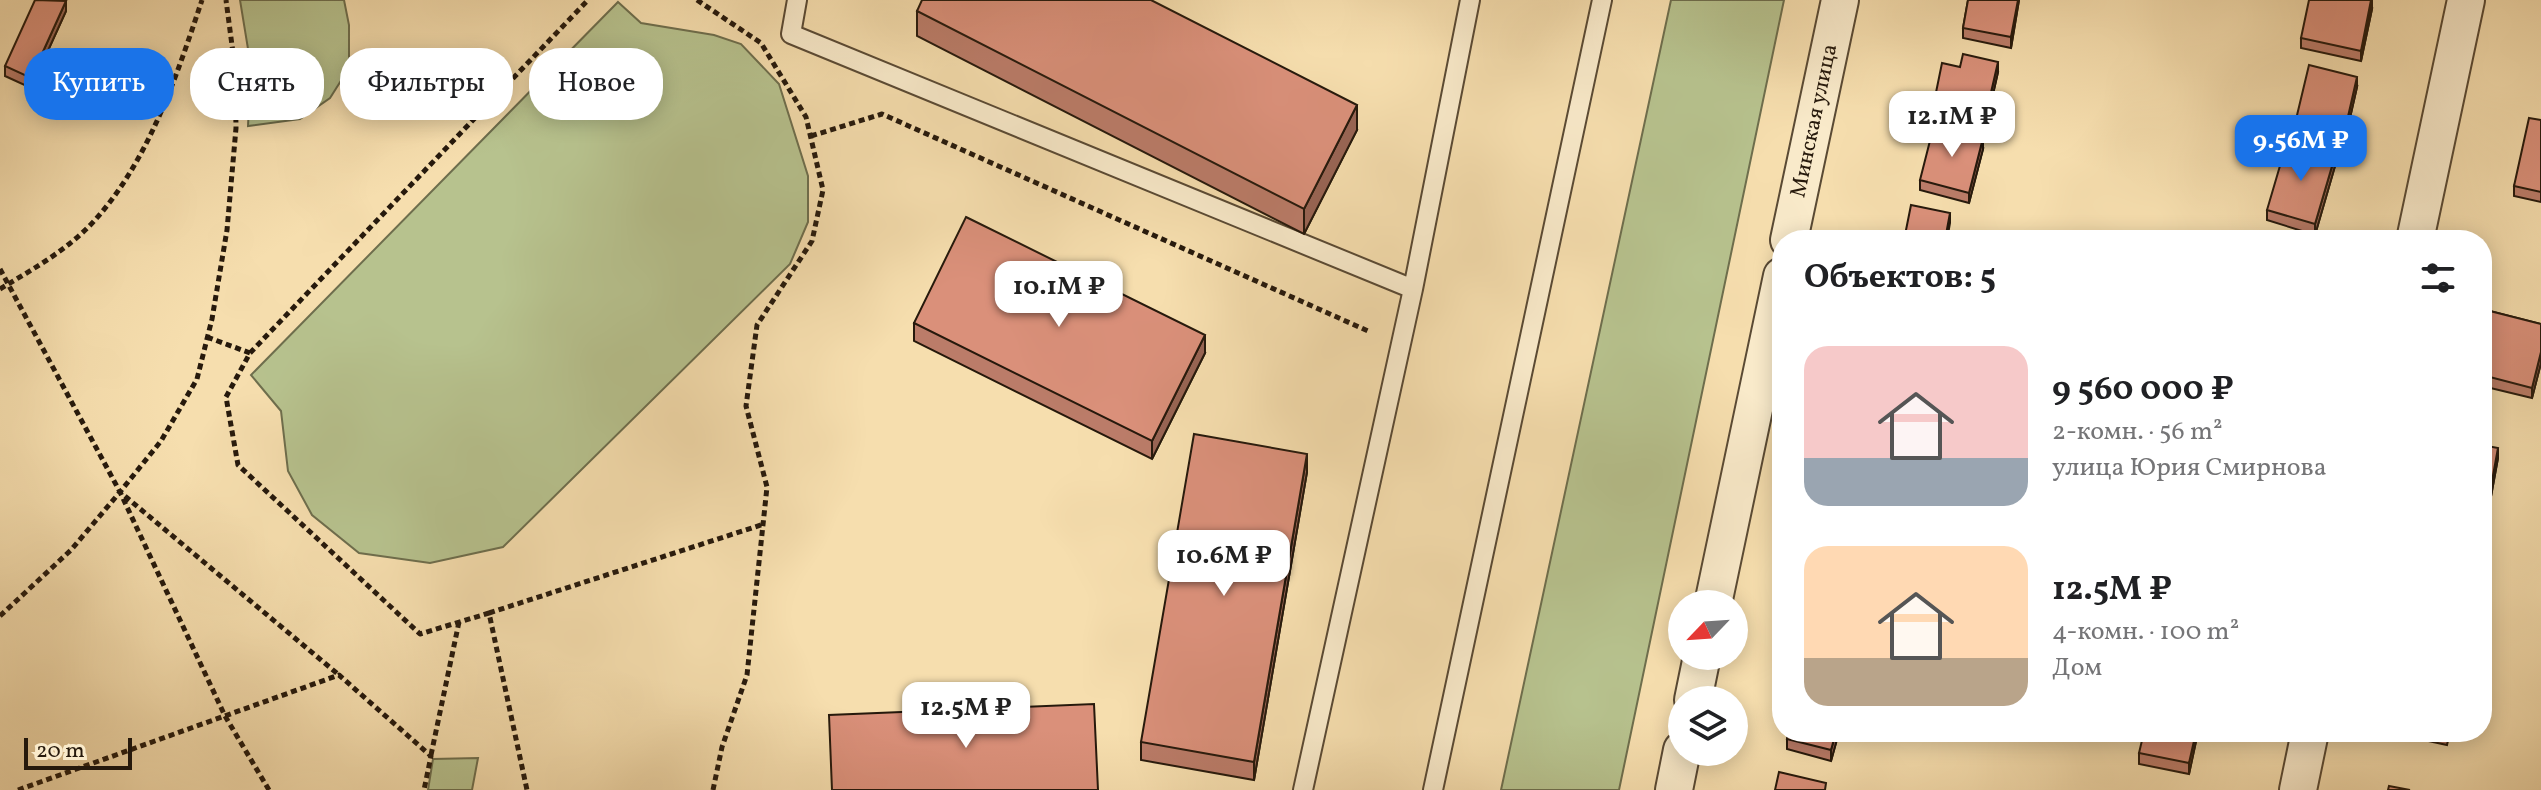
<!DOCTYPE html>
<html lang="ru">
<meta charset="utf-8">
<style>
:root{--surface:#fff;--page:#f6f6f6;--text:#202124;--muted:#757577;--accent:#1a73e8}
body{margin:0;font-family:Vollkorn,serif;background:var(--page);color:var(--text);height:100vh;display:flex;flex-direction:column;font-size:30px;white-space:nowrap}
*{box-sizing:border-box;margin:0}
p{font-size:26px;color:var(--muted)}
.icon{flex:none;width:44px;height:44px;fill:none;stroke:currentColor;stroke-width:2;stroke-linecap:round;stroke-linejoin:round}
.map{position:relative;flex:1;overflow:hidden}
.panel{position:absolute;left:1772px;top:230px;width:720px;height:512px;display:flex;flex-direction:column;background:var(--surface);border-radius:32px;box-shadow:0 4px 20px #0003}
.panel>*{flex:none}
.top-card{position:absolute;left:24px;top:48px;width:760px;height:72px;display:flex;gap:16px}
.needle{width:52px;rotate:245deg}
.buttons{position:absolute;left:1668px;top:590px;display:grid;gap:16px}
.buttons a{display:grid;place-items:center;width:80px;height:80px;border-radius:50%;background:var(--surface);box-shadow:0 4px 20px #0003;font-size:40px}
.scale{position:absolute;left:24px;bottom:20px;width:108px;box-sizing:border-box;padding-left:8px;border:4px solid #26190c;border-top:0;font-size:22px;line-height:28px;white-space:nowrap;color:#26190c;-webkit-text-stroke:6px #f9eaca;paint-order:stroke}
.price{position:absolute;translate:-50% -68px;padding:0 18px;border-radius:16px;background:#fff;color:#222;font-size:26px;line-height:52px;filter:drop-shadow(0 2px 4px #0008)}
.price::after{content:'';position:absolute;left:50%;top:48px;width:24px;height:18px;margin-left:-12px;background:inherit;clip-path:polygon(0 0,100% 0,50% 100%)}
.price.active{background:var(--accent);color:#fff}
ul{padding:0;list-style:none}
li{display:flex;align-items:center;gap:24px;height:200px;padding:0 32px}
li span{display:grid;place-items:center;flex:none;width:224px;height:160px;border-radius:24px;color:#555}
li>.icon{margin-inline-start:auto}
span .icon{width:96px;height:96px;fill:#fffc;stroke-width:1}
li b{font-size:34px}
h2{display:flex;justify-content:space-between;align-items:center;height:96px;padding:0 32px;font-size:34px}
.pill{padding:0 28px;border-radius:32px;background:var(--surface);box-shadow:0 4px 20px #0003;font-size:28px;line-height:72px}
.pill.active{background:var(--accent);color:#fff}
.map>svg:first-child{display:block}
</style>
<div class="map">
<svg width="2541" height="790" viewBox="0 0 2541 790">
<rect width="100%" height="100%" fill="#f6deae"/>
<filter id="stains"><feTurbulence type="fractalNoise" baseFrequency=".0025" numOctaves="4"/><feColorMatrix values="0 0 0 0 .2 0 0 0 0 .09 0 0 0 0 .02 0 0 0 .5 -.17"/></filter>
<radialGradient id="worn" r=".72"><stop offset=".6" stop-color="#630" stop-opacity="0"/><stop offset="1" stop-color="#630" stop-opacity=".3"/></radialGradient>
<path fill="#b7c28e" stroke="#6e6e4d" stroke-width="2" d="M 240,0 L 344,0 L 349,25 L 349,68 L 330,98 L 300,119 L 248,126 L 251,67 Z
M 1671,0 L 1784,0 L 1619,790 L 1501,790 Z
M 618,2 L 641,23 L 714,35 L 741,44 L 779,84 L 808,176 L 808,222 L 790,264 L 503,547 L 430,563 L 359,553 L 312,515 L 288,471 L 281,411 L 251,375 Z
M 478,758 L 472,790 L 428,790 L 433,759 Z"/>
<g fill="none" stroke-linecap="round" stroke-linejoin="round">
<g stroke="#5a4a34" stroke-width="22">
<path id="lane" d="M 797,0 L 791,34 L 1413,289 L 1303,790
M 1413,289 L 1470,0
M 1433,790 L 1602,0"/>
</g>
<g stroke="#5a4a34" stroke-width="40">
<g id="street">
<path id="s1" d="M 1789,240 L 1840,0"/>
<path d="M 2415,240 L 2466,0"/>
<path d="M 1713,604 L 1782,276"/>
<path d="M 1693,700 L 1702,656"/>
<path d="M 1674,790 L 1682,750"/>
<path d="M 2298,790 L 2310,732"/>
</g>
</g>
<path stroke="#26190c" stroke-width="5" stroke-dasharray="6 4" stroke-linecap="butt" d="M 697,0 L 761,43 L 806,117 L 823,190 L 812,241 L 757,325 L 746,406 L 767,487 L 747,675 L 722,747 L 713,790
M 811,136 L 882,114 L 1368,331
M 0,269 L 120,492
M 0,289 C 33,269 69,249 95,220 C 149,160 177,75 202,0
M 207,337 L 250,353 L 226,397 L 238,465 L 420,634 L 489,613 L 527,790
M 250,353 L 588,0
M 489,613 L 764,524
M 0,616 L 71,550 L 120,492 L 161,441 L 197,379 L 212,319 L 227,230 L 236,128 L 235,68 L 226,0
M 431,755 L 459,622
M 18,790 L 339,675 L 431,756 L 424,790
M 269,790 L 225,716 L 120,492 L 339,675"/>
<use href="#lane" stroke="#f9eaca" stroke-width="18"/>
<use href="#street" stroke="#f9eaca" stroke-width="36"/>
</g>
<path fill="#bb7c69" stroke="#26190c" stroke-width="2" d="M 1968,0 L 2019,0 L 2011,48 L 1963,38 L 1963,28 Z
M 2372,9 L 2361,61 L 2301,48 L 2301,38 Z
M 66,11 L 31,88 L 5,76 L 5,66 Z
M 917,11 L 1357,130 L 1304,234 L 917,36 Z
M 1960,67 L 1998,72 L 1984,134 L 1932,122 L 1932,112 Z
M 2357,87 L 2342,153 L 2293,143 L 2293,132 Z
M 2541,120 L 2541,202 L 2514,196 L 2514,186 Z
M 1983,149 L 1969,203 L 1920,190 L 1920,180 Z
M 2335,166 L 2315,235 L 2267,220 L 2267,210 Z
M 2482,309 L 2541,324 L 2541,363 L 2532,398 L 2482,386 Z
M 914,323 L 1205,353 L 1152,459 L 914,341 Z
M 2482,445 L 2498,458 L 2488,513 L 2482,512 Z
M 1307,472 L 1254,780 L 1141,760 L 1141,742 Z
M 1789,732 L 1839,732 L 1831,761 L 1787,749 L 1787,739 Z
M 2198,732 L 2189,774 L 2139,764 L 2139,753 Z
M 2387,732 L 2450,732 L 2447,745 Z"/>
<path fill="#996555" stroke="#26190c" stroke-width="2" d="M 2018,0 L 2019,0 L 2011,48 L 2011,37 Z
M 2372,0 L 2372,9 L 2361,61 L 2361,51 Z
M 66,1 L 66,11 L 31,88 L 31,78 Z
M 1998,62 L 1998,72 L 1984,134 L 1984,123 Z
M 2357,77 L 2357,87 L 2342,153 L 2342,143 Z
M 1357,105 L 1357,130 L 1304,234 L 1304,209 Z
M 1983,138 L 1983,149 L 1969,203 L 1969,193 Z
M 2335,156 L 2335,166 L 2315,235 L 2315,224 Z
M 1950,213 L 1950,223 L 1947,240 L 1945,240 Z
M 1205,335 L 1205,353 L 1152,459 L 1152,441 Z
M 2541,352 L 2541,363 L 2532,398 L 2532,388 Z
M 2498,448 L 2498,458 L 2488,513 L 2488,503 Z
M 1307,454 L 1307,472 L 1254,780 L 1254,762 Z
M 1836,732 L 1839,732 L 1831,761 L 1831,750 Z
M 2196,732 L 2198,732 L 2189,774 L 2189,763 Z"/>
<path fill="#da907a" stroke="#26190c" stroke-width="2" d="M 35,0 L 66,1 L 31,78 L 5,66 Z
M 922,0 L 1151,0 L 1357,105 L 1304,209 L 917,11 Z
M 1968,0 L 2018,0 L 2011,37 L 1963,28 Z
M 2309,0 L 2371,0 L 2361,51 L 2301,38 Z
M 1963,54 L 1998,62 L 1984,123 L 1932,112 L 1942,63 L 1960,67 Z
M 2309,65 L 2357,77 L 2342,143 L 2293,132 Z
M 2529,118 L 2541,120 L 2541,192 L 2514,186 Z
M 1934,125 L 1983,138 L 1969,193 L 1920,180 Z
M 2287,142 L 2335,156 L 2315,224 L 2267,210 Z
M 1911,205 L 1950,213 L 1945,240 L 1904,240 Z
M 966,217 L 1205,335 L 1152,441 L 914,323 Z
M 2482,309 L 2541,324 L 2541,352 L 2532,388 L 2482,375 Z
M 1194,434 L 1307,454 L 1254,762 L 1141,742 Z
M 2482,445 L 2498,448 L 2488,503 L 2482,502 Z
M 1094,704 L 1098,790 L 832,790 L 829,715 Z
M 1789,732 L 1836,732 L 1831,750 L 1787,739 Z
M 2144,732 L 2196,732 L 2189,763 L 2139,753 Z
M 1779,772 L 1826,783 L 1825,790 L 1775,790 Z
M 2389,786 L 2410,790 L 2388,790 Z"/>
<g text-anchor="middle" dominant-baseline="central" stroke-width="6" stroke-linejoin="round" paint-order="stroke">
<g font-size="22" fill="#26190c" stroke="#f9eaca">
<text stroke="none"><textPath href="#s1" startOffset="122">Минская улица</textPath></text>
</g>
</g>
<rect width="100%" height="100%" filter="url(#stains)"/>
<rect width="100%" height="100%" fill="url(#worn)"/>
</svg>
<div class="buttons">
<a><svg class="needle" viewBox="-14 -14 28 28"><path d="M0-13l5 13h-10z" fill="#e53935"/><path d="M0 13l5-13h-10z" fill="#757577"/></svg></a>
<a><svg class="icon" aria-label="layers" viewBox="0 0 24 24"><path d="M12 4l9 5-9 5-9-5zM3 14l9 5 9-5"/></svg></a>
</div>
<div class="scale">20 m</div>
<b class="price" style="left:1952px;top:159px">12.1M ₽</b>
<b class="price active" style="left:2301px;top:183px">9.56M ₽</b>
<b class="price" style="left:1059px;top:329px">10.1M ₽</b>
<b class="price" style="left:1224px;top:598px">10.6M ₽</b>
<b class="price" style="left:966px;top:750px">12.5M ₽</b>
<div class="top-card">
<a class="pill active">Купить</a>
<a class="pill">Снять</a>
<a class="pill">Фильтры</a>
<a class="pill">Новое</a>
</div>
<section class="panel">
<h2>Объектов: 5<svg class="icon" aria-label="filters" viewBox="0 0 24 24"><path d="M4 7h16M4 17h16"/><circle cx="9" cy="7" r="2"/><circle cx="15" cy="17" r="2"/></svg></h2>
<ul>
<li><span style="background:linear-gradient(#f6c9c9 70%,#9aa5b1 0)"><svg class="icon" aria-label="home" viewBox="0 0 24 24"><path d="M3 11l9-7 9 7M6 9v11h12V9"/></svg></span><div><b>9 560 000 ₽</b><p>2-комн. · 56 m²</p><p>улица Юрия Смирнова</p></div></li>
<li><span style="background:linear-gradient(#ffd9b3 70%,#b9a48a 0)"><svg class="icon" aria-label="home" viewBox="0 0 24 24"><path d="M3 11l9-7 9 7M6 9v11h12V9"/></svg></span><div><b>12.5M ₽</b><p>4-комн. · 100 m²</p><p>Дом</p></div></li>
</ul>
</section>
</div>
